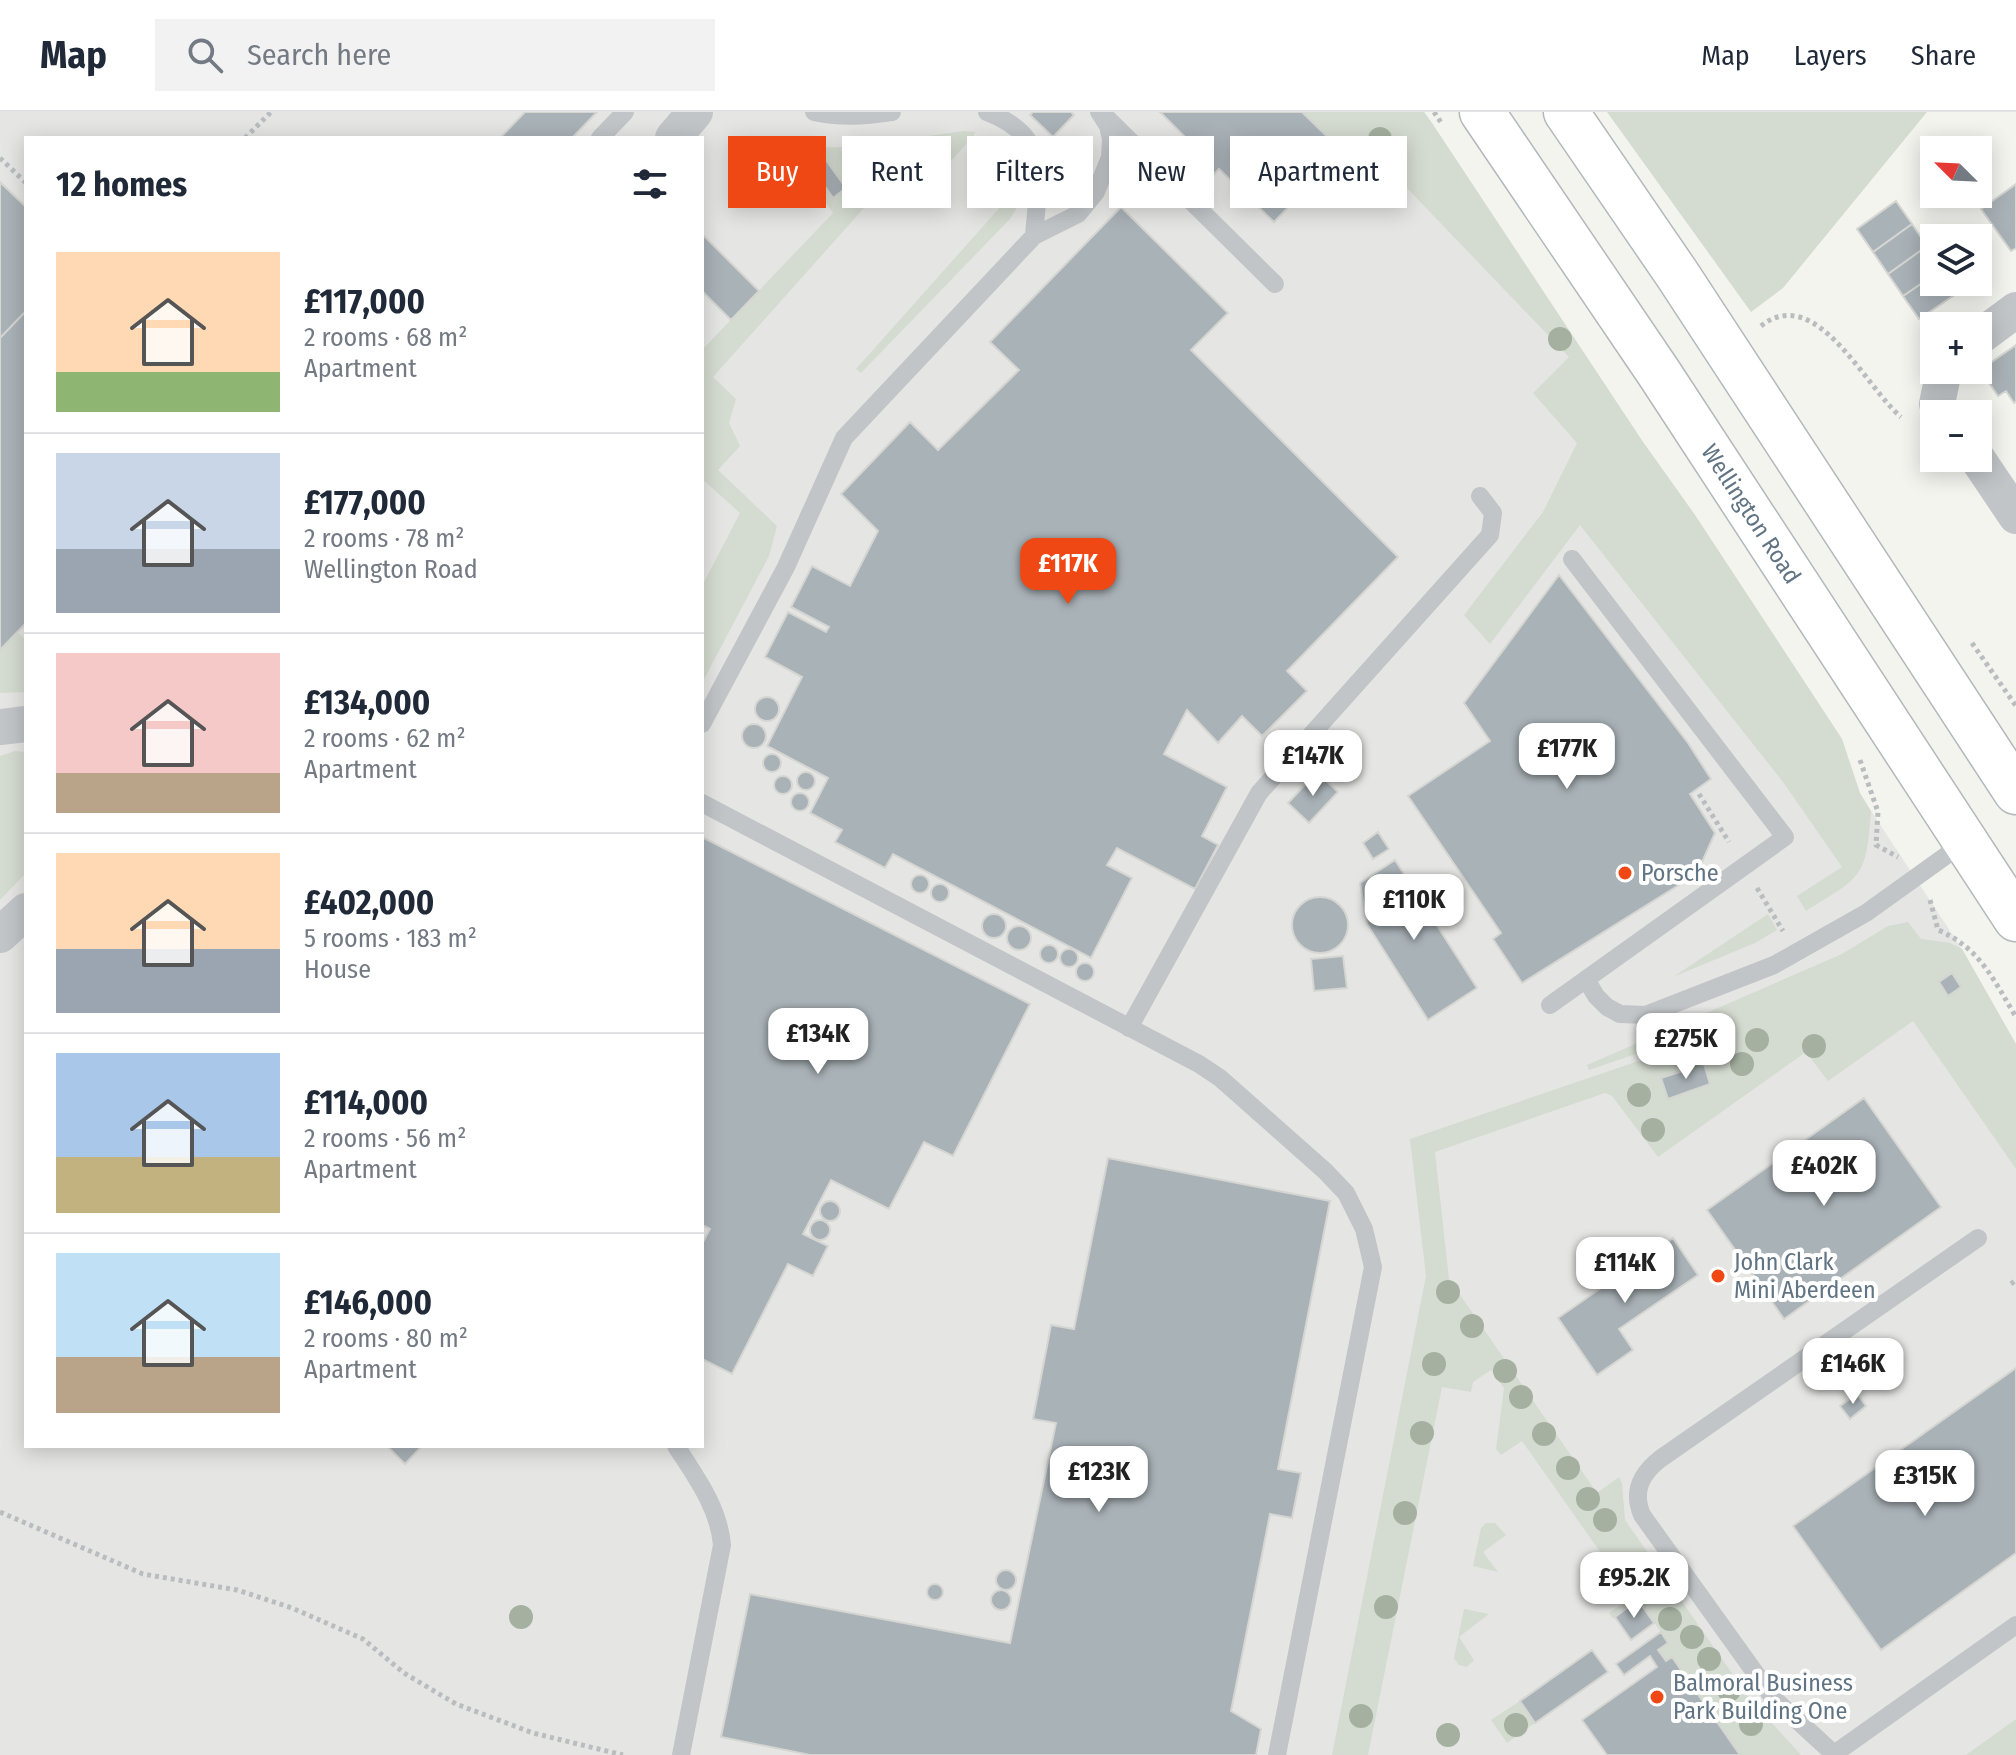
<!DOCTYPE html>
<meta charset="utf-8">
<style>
:root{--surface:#fff;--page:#f2f2f3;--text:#1f2937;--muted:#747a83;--line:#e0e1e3;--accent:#ef4815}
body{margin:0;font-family:"Fira Sans Condensed",sans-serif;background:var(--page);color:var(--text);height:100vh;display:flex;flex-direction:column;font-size:30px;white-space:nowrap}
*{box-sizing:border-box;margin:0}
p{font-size:26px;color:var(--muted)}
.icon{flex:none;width:44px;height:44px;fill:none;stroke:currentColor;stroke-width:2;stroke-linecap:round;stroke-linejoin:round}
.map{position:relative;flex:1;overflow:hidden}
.drawer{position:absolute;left:24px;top:24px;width:680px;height:1312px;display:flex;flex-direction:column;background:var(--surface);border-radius:0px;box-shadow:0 4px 20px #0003}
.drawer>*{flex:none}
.top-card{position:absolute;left:728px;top:24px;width:760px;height:72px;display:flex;gap:16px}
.needle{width:52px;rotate:294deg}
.buttons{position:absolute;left:1920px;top:24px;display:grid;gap:16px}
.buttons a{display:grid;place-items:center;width:72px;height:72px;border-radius:0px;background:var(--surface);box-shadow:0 4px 20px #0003;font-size:40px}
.price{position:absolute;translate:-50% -68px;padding:0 18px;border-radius:16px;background:#fff;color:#222;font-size:26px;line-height:52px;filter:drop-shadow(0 2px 4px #0008)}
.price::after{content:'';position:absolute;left:50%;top:48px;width:24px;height:18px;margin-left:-12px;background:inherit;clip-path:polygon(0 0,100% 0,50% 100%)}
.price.on{background:var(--accent);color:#fff}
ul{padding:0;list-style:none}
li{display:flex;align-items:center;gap:24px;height:200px;padding:0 32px}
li+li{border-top:2px solid var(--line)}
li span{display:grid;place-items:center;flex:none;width:224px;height:160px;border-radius:0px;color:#555}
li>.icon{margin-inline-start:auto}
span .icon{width:96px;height:96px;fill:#fffc;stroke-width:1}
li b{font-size:34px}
h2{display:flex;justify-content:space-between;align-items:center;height:96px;padding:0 32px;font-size:34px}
.chip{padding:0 28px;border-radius:0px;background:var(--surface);box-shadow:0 4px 20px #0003;font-size:28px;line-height:72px}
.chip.on{background:var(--accent);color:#fff}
header{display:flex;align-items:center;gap:48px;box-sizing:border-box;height:112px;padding:0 40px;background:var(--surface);border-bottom:2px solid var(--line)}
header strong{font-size:38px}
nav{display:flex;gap:44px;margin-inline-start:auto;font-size:28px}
.search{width:560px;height:72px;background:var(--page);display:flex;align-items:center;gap:20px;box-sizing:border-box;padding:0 28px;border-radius:0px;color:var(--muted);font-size:30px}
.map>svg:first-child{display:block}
</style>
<header>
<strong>Map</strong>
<div class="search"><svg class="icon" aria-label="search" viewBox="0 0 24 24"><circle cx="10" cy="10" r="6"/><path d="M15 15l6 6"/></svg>Search here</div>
<nav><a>Map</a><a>Layers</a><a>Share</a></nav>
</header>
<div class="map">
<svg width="2016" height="1643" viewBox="0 0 2016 1643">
<rect width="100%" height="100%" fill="#f4f4ef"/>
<path fill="#e5e6e3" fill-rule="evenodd" d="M 0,0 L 1424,0 L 1643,330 L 1695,403 L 1842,627 L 1860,682 L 1962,837 L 2016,932 L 2016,1643 L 0,1643 ZM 26,26 L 702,26 L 702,1334 L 26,1334 Z"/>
<path fill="#d4dbd0" d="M 1302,0 L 1424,0 L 1432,11 L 1643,330 L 1695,403 L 1842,627 L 1860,681 L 1871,699 C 1866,767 1862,764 1806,799 L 1797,784 L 1842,755 L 1783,670 L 1580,413 L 1490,532 L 1464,503 L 1543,400 L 1577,331 L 1533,281 L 1569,245 L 1357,24 L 1342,39 Z
M 1607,0 L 1927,0 L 1783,176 L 1751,200 Z
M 964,19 L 975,20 L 973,25 C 999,33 1014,43 1016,71 L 969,29 L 931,71 L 906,49 L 713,265 L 736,287 L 729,311 L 740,334 L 718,358 L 777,414 L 769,444 L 702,571 L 702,474 L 740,401 L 702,367 L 702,238 L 833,101 L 786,36 L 849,35 Z
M 1019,74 L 1018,94 L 1010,107 L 861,261 L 856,257 Z
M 17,520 L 26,528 L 26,580 L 0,581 L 0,538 Z
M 15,639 L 26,640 L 26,761 L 0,788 L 0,644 Z
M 1768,802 L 1777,818 L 1755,831 L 1673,865 Z
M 1908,810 L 1921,827 L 1950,831 L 1962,837 L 2016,932 L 2016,1057 L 1913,909 L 1828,969 L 1806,940 L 1658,1045 L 1612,984 L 1605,981 L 1435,1040 L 1449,1167 L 1597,1381 L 1619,1365 L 1622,1371 L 1625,1408 L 1750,1587 L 1801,1643 L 1740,1643 L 1672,1546 L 1666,1549 L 1658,1538 L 1668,1530 L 1639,1489 L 1613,1507 L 1609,1501 L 1632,1485 L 1522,1329 L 1501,1343 L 1496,1337 L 1504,1276 L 1491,1258 L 1473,1270 L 1471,1280 L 1442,1275 L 1368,1643 L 1332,1643 L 1426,1164 L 1410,1027 L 1665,940 L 1662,933 L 1589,958 L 1587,953 L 1842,842 L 1888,814 Z
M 1486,1411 L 1495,1411 L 1506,1423 L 1483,1440 L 1498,1460 L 1473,1454 L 1481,1416 Z
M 1464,1497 L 1489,1502 L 1459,1525 L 1474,1548 L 1467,1555 L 1459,1553 L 1454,1546 Z
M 1520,1589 L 1535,1611 L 1507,1631 L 1491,1608 Z
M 2016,1607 L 2016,1643 L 1966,1643 Z"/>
<path fill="#a9b2b7" stroke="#d5d5d2" stroke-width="2" d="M 525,0 L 597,0 L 572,26 L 500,26 Z
M 1033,0 L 1071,0 L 1074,3 L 1053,25 L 1030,3 Z
M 1160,0 L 1302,0 L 1342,39 L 1274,110 L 1219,57 L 1212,64 L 1183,36 L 1189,29 Z
M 823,44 L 846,76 L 833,86 L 810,53 Z
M 1352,44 L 1364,56 L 1341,79 L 1330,68 Z
M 787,63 L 797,73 L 779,92 L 768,81 Z
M 0,70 L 26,95 L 26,199 L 0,226 Z
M 2016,72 L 2016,136 L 2011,139 L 1981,97 Z
M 1896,89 L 1912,112 L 1873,140 L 1857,117 Z
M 1121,95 L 1228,201 L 1191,238 L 1398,445 L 1287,559 L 1307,579 L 1262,624 L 1242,604 L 1218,631 L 1187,598 L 1164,642 L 1227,675 L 1202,724 L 1218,733 L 1195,777 L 1117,736 L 1107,753 L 1132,766 L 1091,846 L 893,742 L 885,756 L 835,730 L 842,718 L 810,701 L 828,666 L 767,634 L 802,565 L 765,545 L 788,500 L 826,520 L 829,515 L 791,495 L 812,454 L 850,474 L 878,419 L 841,382 L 910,310 L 938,338 L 1019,258 L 990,230 Z
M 1912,112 L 1927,134 L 1888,162 L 1873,140 Z
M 702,122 L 759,179 L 731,208 L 702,179 Z
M 1927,134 L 1934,144 L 1934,163 L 1903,184 L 1888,162 Z
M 1934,163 L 1934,170 L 1952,170 L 1959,180 L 1919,207 L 1903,184 Z
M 26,199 L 26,511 L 0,538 L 0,226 Z
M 2016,233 L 2016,289 L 2014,291 L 2006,279 L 1998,284 L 1980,258 Z
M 1559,463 L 1688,631 L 1711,667 L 1690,682 L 1715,721 L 1702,750 L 1682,771 L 1522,871 L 1493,827 L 1501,821 L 1408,684 L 1490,629 L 1464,591 Z
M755 597a12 12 0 1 1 24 0a12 12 0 1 1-24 0Z
M742 624a12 12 0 1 1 24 0a12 12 0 1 1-24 0Z
M763 651a9 9 0 1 1 18 0a9 9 0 1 1-18 0Z
M797 669a9 9 0 1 1 18 0a9 9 0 1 1-18 0Z
M 1317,660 L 1338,680 L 1309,711 L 1288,691 Z
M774 673a9 9 0 1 1 18 0a9 9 0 1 1-18 0Z
M791 690a9 9 0 1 1 18 0a9 9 0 1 1-18 0Z
M 1378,720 L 1389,737 L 1373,747 L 1363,731 Z
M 702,725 L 1030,892 L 953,1044 L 924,1030 L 889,1097 L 831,1068 L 803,1122 L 828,1134 L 813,1164 L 788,1152 L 732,1262 L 702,1247 L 702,1132 L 710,1117 L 702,1113 Z
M 1395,748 L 1477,876 L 1428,908 L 1367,812 L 1360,771 Z
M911 772a9 9 0 1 1 18 0a9 9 0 1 1-18 0Z
M931 781a9 9 0 1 1 18 0a9 9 0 1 1-18 0Z
M1292 813a28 28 0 1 1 56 0a28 28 0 1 1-56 0Z
M982 814a12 12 0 1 1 24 0a12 12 0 1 1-24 0Z
M1007 826a12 12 0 1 1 24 0a12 12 0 1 1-24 0Z
M1040 842a9 9 0 1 1 18 0a9 9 0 1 1-18 0Z
M1060 846a9 9 0 1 1 18 0a9 9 0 1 1-18 0Z
M 1343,844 L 1347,876 L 1314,879 L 1311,847 Z
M1076 860a9 9 0 1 1 18 0a9 9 0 1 1-18 0Z
M 1952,861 L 1961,875 L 1948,884 L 1939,870 Z
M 1704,952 L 1710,972 L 1668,987 L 1661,966 Z
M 1864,986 L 1941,1095 L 1784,1207 L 1707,1098 Z
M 1108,1046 L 1330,1089 L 1278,1357 L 1301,1361 L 1292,1406 L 1270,1402 L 1231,1599 L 1261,1617 L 1256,1643 L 810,1643 L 721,1625 L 750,1482 L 1010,1531 L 1056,1311 L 1033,1307 L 1051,1213 L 1074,1217 Z
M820 1099a10 10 0 1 1 20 0a10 10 0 1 1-20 0Z
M810 1118a10 10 0 1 1 20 0a10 10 0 1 1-20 0Z
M 1673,1126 L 1698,1163 L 1619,1217 L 1633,1238 L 1597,1263 L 1558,1206 Z
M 2016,1256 L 2016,1441 L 1881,1538 L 1793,1414 Z
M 1857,1282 L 1866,1294 L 1850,1307 L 1840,1294 Z
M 387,1334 L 422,1334 L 405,1352 Z
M996 1468a10 10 0 1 1 20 0a10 10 0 1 1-20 0Z
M927 1480a8 8 0 1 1 16 0a8 8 0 1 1-16 0Z
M991 1488a10 10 0 1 1 20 0a10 10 0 1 1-20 0Z
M 1638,1488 L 1654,1511 L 1631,1528 L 1615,1505 Z
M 1661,1520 L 1668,1531 L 1658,1538 L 1666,1549 L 1672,1545 L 1740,1643 L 1607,1643 L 1582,1608 L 1657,1555 L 1650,1544 L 1624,1563 L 1616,1552 Z
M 1592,1538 L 1608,1560 L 1535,1611 L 1520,1589 Z"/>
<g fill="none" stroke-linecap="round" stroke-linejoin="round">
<g stroke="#b4b8bc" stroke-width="47">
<path id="primary" d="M 1482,0 L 1659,261 L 2016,807
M 1566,0 L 1677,162 L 2016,680"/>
</g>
<path stroke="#babdbf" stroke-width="5" stroke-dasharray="4 4" stroke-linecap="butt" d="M 1434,0 L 1442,12
M 245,26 L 271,0
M 0,46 L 26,71
M 1761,214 C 1816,170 1866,276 1901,305
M 1972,531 L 2016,594
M 1860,648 L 1878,700 L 1876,733 L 1898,745
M 1699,682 L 1729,730
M 1757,776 L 1783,819
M 1930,788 L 1938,818 C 1980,836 1993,867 2016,905
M 2011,1172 L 2016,1168
M 0,1400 L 143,1462 L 237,1478 L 292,1496 L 363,1527 L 404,1561 L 456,1592 L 533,1621 L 623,1643"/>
<path stroke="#c1c5c8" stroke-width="18" d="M 814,0 C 841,6 864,4 892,0
M 987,0 C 1053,25 1038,67 1034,124
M 1106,5 L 1275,172
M 600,26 L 625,0
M 702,612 L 786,455 L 844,326 L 1034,124 L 1078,102 L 1096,80 L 1110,45 L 1111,27 L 1108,14 L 1099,0
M 702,691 L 1199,952 L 1220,966 L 1325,1059 L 1346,1081 L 1364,1117 L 1373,1155 L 1277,1643
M 1586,867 L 1596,884 L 1607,895 L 1620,902 L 1646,903 L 1774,853 L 1866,801 L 1965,730
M 1550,893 L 1785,725 L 1572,447
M 1129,916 L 1259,681 L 1490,423 L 1493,401 L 1480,384
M 676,1334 C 696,1365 719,1396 722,1433 L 681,1643
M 1834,1642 L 2016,1513
M 1835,1643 L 1774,1587 L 1642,1403 C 1632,1379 1641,1362 1660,1347 L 1978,1126"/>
<path stroke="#c1c5c8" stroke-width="36" d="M 673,26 L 695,0
M 1978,226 L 2016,198
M 1942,302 L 1937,292 L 1944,258
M 1977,346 L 2016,404
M 0,615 L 26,612
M 0,823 L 26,799"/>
<use href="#primary" stroke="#fff" stroke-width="44"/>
</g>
<g fill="#a5b0a0">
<circle cx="1380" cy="27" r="12"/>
<circle cx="905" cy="39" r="12"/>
<circle cx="1560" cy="227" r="12"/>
<circle cx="1757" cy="928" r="12"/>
<circle cx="1814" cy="934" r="12"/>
<circle cx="1692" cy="946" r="12"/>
<circle cx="1742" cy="952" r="12"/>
<circle cx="1639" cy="983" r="12"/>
<circle cx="1653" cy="1018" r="12"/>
<circle cx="1448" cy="1180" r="12"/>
<circle cx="1472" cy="1214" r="12"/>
<circle cx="1434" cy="1252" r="12"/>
<circle cx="1505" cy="1259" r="12"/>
<circle cx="1521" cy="1285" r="12"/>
<circle cx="1422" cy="1321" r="12"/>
<circle cx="1544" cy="1322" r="12"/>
<circle cx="1568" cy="1356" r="12"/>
<circle cx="1588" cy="1387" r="12"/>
<circle cx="1405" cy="1401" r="12"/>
<circle cx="1605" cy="1408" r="12"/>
<circle cx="1386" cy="1495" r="12"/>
<circle cx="521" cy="1505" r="12"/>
<circle cx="1670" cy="1507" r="12"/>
<circle cx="1692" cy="1525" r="12"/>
<circle cx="1709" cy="1547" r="12"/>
<circle cx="1729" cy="1578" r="12"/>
<circle cx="1361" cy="1604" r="12"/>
<circle cx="1751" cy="1612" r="12"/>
<circle cx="1516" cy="1613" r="12"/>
<circle cx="1448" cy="1623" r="12"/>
</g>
<g fill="#ef4815" stroke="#fff" stroke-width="3">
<circle cx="1625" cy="761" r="8"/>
<circle cx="1718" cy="1164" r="8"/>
<circle cx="1657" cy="1585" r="8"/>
</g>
<g text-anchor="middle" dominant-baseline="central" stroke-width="8" stroke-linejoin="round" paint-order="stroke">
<g font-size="24" fill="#617483" stroke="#fff">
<text transform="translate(1751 402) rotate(57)">Wellington Road</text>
</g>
<g font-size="24" fill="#617483" stroke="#fff" text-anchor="start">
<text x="1641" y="761">Porsche</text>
<text x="1734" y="1150">John Clark<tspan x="1734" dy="28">Mini Aberdeen</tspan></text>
<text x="1673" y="1571">Balmoral Business<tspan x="1673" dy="28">Park Building One</tspan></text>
</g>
</g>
</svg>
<div class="buttons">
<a><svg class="needle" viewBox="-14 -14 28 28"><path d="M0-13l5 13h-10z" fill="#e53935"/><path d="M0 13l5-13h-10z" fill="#747a83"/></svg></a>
<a><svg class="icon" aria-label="layers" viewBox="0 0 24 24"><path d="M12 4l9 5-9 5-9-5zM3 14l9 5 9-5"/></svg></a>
<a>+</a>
<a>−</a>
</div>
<b class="price on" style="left:1068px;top:494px">£117K</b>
<b class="price" style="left:1567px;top:679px">£177K</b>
<b class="price" style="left:1313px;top:686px">£147K</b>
<b class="price" style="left:1414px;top:830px">£110K</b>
<b class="price" style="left:818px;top:964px">£134K</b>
<b class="price" style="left:1686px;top:969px">£275K</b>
<b class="price" style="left:1824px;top:1096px">£402K</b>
<b class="price" style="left:1625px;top:1193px">£114K</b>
<b class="price" style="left:1853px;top:1294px">£146K</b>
<b class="price" style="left:1099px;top:1402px">£123K</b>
<b class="price" style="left:1925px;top:1406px">£315K</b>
<b class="price" style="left:1634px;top:1508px">£95.2K</b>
<div class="top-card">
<a class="chip on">Buy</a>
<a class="chip">Rent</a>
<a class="chip">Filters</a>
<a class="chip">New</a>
<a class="chip">Apartment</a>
</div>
<section class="drawer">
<h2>12 homes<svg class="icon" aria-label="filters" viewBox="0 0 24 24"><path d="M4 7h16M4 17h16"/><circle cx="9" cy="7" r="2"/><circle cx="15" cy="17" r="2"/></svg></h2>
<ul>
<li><span style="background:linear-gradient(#ffd9b3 75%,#8fb573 0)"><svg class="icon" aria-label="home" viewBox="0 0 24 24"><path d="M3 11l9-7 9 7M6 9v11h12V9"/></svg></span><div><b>£117,000</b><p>2 rooms · 68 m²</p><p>Apartment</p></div></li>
<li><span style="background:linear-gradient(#c9d6e8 60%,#9aa5b1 0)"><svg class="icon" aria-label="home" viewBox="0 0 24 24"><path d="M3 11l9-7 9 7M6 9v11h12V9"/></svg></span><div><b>£177,000</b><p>2 rooms · 78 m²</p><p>Wellington Road</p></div></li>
<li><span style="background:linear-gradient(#f6c9c9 75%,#b9a48a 0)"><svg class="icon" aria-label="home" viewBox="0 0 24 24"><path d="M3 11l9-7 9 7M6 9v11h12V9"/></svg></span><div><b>£134,000</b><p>2 rooms · 62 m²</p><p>Apartment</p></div></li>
<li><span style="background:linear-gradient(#ffd9b3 60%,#9aa5b1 0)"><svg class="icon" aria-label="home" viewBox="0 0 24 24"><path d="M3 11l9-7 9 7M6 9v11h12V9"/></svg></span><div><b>£402,000</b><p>5 rooms · 183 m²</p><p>House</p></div></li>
<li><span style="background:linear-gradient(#a9c7e8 65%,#c2b280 0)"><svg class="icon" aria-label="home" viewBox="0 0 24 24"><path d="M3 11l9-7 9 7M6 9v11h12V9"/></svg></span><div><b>£114,000</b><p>2 rooms · 56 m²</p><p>Apartment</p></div></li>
<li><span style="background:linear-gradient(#bfe0f5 65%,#b9a48a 0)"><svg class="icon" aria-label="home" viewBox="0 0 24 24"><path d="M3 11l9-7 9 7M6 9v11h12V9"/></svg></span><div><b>£146,000</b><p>2 rooms · 80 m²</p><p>Apartment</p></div></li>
</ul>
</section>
</div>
